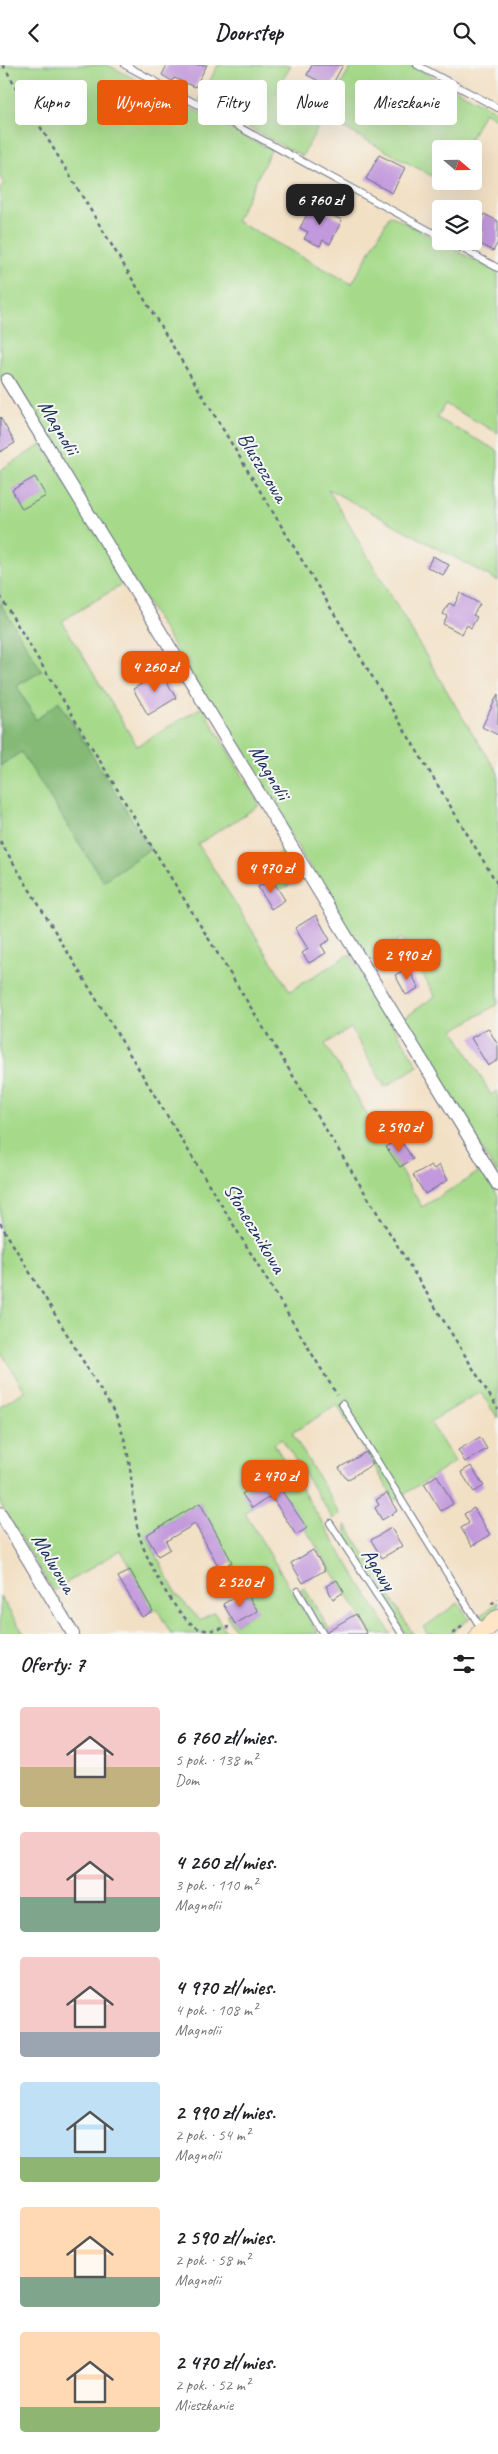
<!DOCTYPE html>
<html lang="pl">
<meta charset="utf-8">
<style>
:root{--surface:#fff;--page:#f6f6f6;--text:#202124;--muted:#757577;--accent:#ea580c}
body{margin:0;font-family:Caveat,sans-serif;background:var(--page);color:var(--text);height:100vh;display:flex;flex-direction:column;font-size:19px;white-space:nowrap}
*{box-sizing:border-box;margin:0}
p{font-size:16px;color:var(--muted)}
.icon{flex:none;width:28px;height:28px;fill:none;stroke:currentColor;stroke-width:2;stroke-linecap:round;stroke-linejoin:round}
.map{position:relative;height:1569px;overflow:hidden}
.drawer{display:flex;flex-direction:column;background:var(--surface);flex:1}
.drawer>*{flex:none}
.top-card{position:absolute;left:15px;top:15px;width:469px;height:45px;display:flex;gap:10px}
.needle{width:32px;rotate:110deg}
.buttons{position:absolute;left:432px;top:75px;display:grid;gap:10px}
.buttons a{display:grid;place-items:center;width:50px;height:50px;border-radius:5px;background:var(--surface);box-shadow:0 5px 20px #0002;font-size:25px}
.price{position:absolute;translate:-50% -42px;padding:0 11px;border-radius:10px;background:var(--accent);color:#fff;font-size:16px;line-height:32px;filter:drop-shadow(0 1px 2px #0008)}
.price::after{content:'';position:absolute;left:50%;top:30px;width:15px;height:11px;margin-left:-8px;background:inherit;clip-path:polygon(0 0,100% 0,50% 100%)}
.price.active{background:#222;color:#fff}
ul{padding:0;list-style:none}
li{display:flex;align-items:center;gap:15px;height:125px;padding:0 20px}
li span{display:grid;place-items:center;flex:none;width:140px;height:100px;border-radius:5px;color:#555}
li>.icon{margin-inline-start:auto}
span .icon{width:60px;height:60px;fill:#fffc;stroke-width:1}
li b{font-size:21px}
h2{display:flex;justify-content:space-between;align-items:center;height:60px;padding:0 20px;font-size:21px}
.chip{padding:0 18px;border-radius:5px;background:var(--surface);box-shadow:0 5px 20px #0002;font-size:18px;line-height:45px}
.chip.active{background:var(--accent);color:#fff}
header{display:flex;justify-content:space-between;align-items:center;height:65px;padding:0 20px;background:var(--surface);font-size:22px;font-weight:600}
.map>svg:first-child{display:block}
</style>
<header><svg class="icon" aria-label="back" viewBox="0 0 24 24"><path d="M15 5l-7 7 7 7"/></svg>Doorstep<svg class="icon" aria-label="search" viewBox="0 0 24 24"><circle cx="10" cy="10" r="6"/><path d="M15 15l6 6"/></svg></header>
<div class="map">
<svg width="498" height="1569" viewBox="0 0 498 1569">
<rect width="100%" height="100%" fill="#f6f6f2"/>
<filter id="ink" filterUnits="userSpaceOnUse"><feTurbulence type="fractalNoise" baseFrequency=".02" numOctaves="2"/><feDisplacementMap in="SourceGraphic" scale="10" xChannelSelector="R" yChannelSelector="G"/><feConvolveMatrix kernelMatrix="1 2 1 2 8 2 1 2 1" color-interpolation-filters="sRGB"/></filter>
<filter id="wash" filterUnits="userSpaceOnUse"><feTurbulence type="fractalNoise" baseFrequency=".0096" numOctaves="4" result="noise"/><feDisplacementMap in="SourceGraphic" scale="20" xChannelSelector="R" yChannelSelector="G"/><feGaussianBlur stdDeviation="1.12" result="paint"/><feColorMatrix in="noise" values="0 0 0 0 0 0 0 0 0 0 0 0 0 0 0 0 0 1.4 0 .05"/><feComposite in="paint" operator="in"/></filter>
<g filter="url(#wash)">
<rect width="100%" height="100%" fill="#f2e0c5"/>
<path fill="#a6da8a" stroke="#608474" d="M 0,0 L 108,0 L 271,85 L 236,156 L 352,219 L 390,150 L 498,208 L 498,368 L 445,339 L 437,353 L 498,386 L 498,516 L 328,424 L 461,650 L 498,708 L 498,939 L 454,965 L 491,1030 L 498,1026 L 498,1111 L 403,954 L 435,931 L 401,873 L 370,899 L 88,442 L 11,310 L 0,315 L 0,122 L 4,119 L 0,112 Z
M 218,0 L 291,0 L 276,27 L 323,52 L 352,0 L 411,0 L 498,47 L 498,55 L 484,47 L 465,84 L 441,84 L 441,116 L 324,52 L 302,91 L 199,36 Z
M 43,379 L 126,517 L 62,556 L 137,681 L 202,642 L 260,740 L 198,779 L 290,926 L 350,889 L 418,1001 L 385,1022 L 351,963 L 325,979 L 422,1142 L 482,1105 L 498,1131 L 498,1353 L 480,1327 L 430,1357 L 455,1397 L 395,1435 L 337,1340 L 292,1368 L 340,1449 L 333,1454 L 282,1374 L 274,1379 L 391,1569 L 372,1569 L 271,1410 L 243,1429 L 252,1443 L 245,1448 L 318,1569 L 237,1569 L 226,1549 L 228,1548 L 236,1559 L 257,1546 L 200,1438 L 146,1470 L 177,1530 L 200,1555 L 214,1547 L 227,1569 L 171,1569 L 157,1544 L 153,1546 L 121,1485 L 53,1526 L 0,1438 L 0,1341 L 25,1326 L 0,1285 L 0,405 Z
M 287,784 L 304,812 L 283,824 L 277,823 L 263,798 Z
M 346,1459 L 413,1569 L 406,1569 L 346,1472 Z
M 304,1522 L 332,1569 L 326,1569 L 300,1525 Z
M 0,1531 L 24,1569 L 0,1569 Z
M 498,1537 L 498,1543 L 485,1554 L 479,1552 Z
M 458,1538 L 469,1554 L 449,1569 L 427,1569 L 424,1562 Z"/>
<path fill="#84ba76" stroke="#50746a" d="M 0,538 L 42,606 L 17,621 L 36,655 L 59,636 L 150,784 L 103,816 L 21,687 L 0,701 Z"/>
<g id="blocks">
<path fill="#c299dc" d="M 167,0 L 207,0 L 195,22 L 174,13 L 172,16 L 162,10 Z
M 312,0 L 343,0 L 331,22 L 307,10 Z
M 379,90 L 405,103 L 392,128 L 366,114 Z
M 311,141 L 342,155 L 330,179 L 323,175 L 320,181 L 304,174 L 308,167 L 300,163 Z
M 484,149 L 498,156 L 498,177 L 493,186 L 477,177 L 483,166 L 477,162 Z
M 0,352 L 15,378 L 0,387 Z
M 35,412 L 46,431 L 22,444 L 12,425 Z
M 433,491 L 449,500 L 443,510 L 427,502 Z
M 460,528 L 480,539 L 473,550 L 477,552 L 471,563 L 467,560 L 462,569 L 443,559 L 447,551 L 443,549 L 449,538 L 454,541 Z
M 161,607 L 176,633 L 148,650 L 133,624 Z
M 498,629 L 498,670 L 482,662 Z
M 271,813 L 285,835 L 271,844 L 258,822 Z
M 316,850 L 330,875 L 321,880 L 326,888 L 309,898 L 302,888 L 308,884 L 295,863 Z
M 408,903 L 419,923 L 406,930 L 395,910 Z
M 488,963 L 498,980 L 498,995 L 488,1001 L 471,973 Z
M 399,1073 L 413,1094 L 400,1102 L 386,1082 Z
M 431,1100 L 434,1104 L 439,1100 L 448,1115 L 425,1129 L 413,1110 Z
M 480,1372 L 487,1384 L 465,1397 L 458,1385 Z
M 366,1387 L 373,1399 L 347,1415 L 339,1403 Z
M 471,1401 L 484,1421 L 474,1427 L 461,1407 Z
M 271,1410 L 307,1463 L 296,1470 L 271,1431 L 252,1443 L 242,1429 Z
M 437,1410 L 453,1439 L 441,1446 L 424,1419 Z
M 387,1428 L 397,1446 L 382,1455 L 375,1443 L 379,1440 L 376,1435 Z
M 200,1438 L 232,1497 L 220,1504 L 195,1459 L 166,1476 L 170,1484 L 158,1491 L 146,1470 Z
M 474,1443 L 490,1470 L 472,1481 L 461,1463 L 469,1458 L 464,1449 Z
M 391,1463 L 402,1481 L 382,1493 L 371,1475 Z
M 313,1485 L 325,1505 L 303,1518 L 291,1498 Z
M 130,1505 L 153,1546 L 142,1552 L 118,1512 Z
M 337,1515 L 344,1527 L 333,1534 L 326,1521 Z
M 245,1526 L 258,1546 L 235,1559 L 223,1539 Z
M 356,1549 L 367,1569 L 328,1569 L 327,1566 Z"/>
</g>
</g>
<g filter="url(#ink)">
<use href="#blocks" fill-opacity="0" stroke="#666d82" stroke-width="1"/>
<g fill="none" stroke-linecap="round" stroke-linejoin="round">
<g stroke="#666d82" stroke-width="8">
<path id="lane" d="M 125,0 L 441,172
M 417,0 L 498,43
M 448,176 L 498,203
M 342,1339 L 482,1565
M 330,1458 L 402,1569
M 298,1526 L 323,1569"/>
</g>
<g stroke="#666d82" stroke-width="14">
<path id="street" d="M 7,315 L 498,1120
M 0,1448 L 73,1569"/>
</g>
<g stroke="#666d82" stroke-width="19">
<path id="secondary" d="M 479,1569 L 498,1554"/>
</g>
<path stroke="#666d82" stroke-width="2.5" stroke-dasharray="4 4" stroke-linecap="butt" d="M 3,0 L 498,820
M 0,531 L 157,790 L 498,1344
M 0,776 L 337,1330
M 0,1158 L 115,1349 C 133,1387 130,1421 137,1461 C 141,1486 173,1549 196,1562 C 205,1568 219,1564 229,1562
M 491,1539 L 498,1534
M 453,1569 L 465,1559"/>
<use href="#lane" stroke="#fff" stroke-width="6"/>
<use href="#street" stroke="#fff" stroke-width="12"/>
<use href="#secondary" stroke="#fde5c5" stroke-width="18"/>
</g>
</g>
<g text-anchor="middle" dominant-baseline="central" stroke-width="4" stroke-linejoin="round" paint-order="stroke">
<g font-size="21" fill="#1b2f5e" stroke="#f6f6f2">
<text transform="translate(59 362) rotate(59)">Magnolii</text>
<text transform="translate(263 402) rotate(59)">Bluszczowa</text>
<text transform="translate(270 707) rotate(59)">Magnolii</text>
<text transform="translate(255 1163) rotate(59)">Słonecznikowa</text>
<text transform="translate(54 1498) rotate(59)">Malwowa</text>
<text transform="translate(379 1504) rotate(57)">Agawy</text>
</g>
</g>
</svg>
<div class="buttons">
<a><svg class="needle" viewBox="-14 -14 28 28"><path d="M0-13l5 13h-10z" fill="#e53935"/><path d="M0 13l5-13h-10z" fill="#757577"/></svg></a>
<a><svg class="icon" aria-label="layers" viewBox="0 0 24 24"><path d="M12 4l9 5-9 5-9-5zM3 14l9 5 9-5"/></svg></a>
</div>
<b class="price active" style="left:320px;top:161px">6 760 zł</b>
<b class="price" style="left:155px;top:628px">4 260 zł</b>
<b class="price" style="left:271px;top:829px">4 970 zł</b>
<b class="price" style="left:407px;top:916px">2 990 zł</b>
<b class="price" style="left:399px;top:1088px">2 590 zł</b>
<b class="price" style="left:275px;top:1437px">2 470 zł</b>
<b class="price" style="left:240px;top:1543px">2 520 zł</b>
<div class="top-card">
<a class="chip">Kupno</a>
<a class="chip active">Wynajem</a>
<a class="chip">Filtry</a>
<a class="chip">Nowe</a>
<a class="chip">Mieszkanie</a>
</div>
</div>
<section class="drawer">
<h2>Oferty: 7<svg class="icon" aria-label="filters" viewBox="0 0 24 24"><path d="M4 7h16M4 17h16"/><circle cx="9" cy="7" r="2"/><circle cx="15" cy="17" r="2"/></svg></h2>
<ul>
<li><span style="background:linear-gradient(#f6c9c9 60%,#c2b280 0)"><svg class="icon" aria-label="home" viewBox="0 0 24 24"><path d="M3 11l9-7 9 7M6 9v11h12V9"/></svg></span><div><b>6 760 zł/mies.</b><p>5 pok. · 138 m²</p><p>Dom</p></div></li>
<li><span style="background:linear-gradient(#f6c9c9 65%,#7fa58c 0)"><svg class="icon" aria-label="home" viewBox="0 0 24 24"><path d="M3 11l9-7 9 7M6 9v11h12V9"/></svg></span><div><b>4 260 zł/mies.</b><p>3 pok. · 110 m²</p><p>Magnolii</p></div></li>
<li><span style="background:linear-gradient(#f6c9c9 75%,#9aa5b1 0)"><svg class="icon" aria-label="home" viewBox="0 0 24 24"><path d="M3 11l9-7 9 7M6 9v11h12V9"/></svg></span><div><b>4 970 zł/mies.</b><p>4 pok. · 108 m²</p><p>Magnolii</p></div></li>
<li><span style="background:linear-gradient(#bfe0f5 75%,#8fb573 0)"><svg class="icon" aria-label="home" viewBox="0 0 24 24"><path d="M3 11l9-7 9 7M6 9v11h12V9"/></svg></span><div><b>2 990 zł/mies.</b><p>2 pok. · 54 m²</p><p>Magnolii</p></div></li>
<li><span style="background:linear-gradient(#ffd9b3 70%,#7fa58c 0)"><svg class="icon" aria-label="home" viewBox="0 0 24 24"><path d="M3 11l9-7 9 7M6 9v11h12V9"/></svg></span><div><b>2 590 zł/mies.</b><p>2 pok. · 58 m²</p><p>Magnolii</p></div></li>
<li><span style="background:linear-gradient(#ffd9b3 75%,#8fb573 0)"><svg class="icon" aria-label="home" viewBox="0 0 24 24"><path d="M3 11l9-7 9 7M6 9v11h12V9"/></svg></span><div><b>2 470 zł/mies.</b><p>2 pok. · 52 m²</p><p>Mieszkanie</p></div></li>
</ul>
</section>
